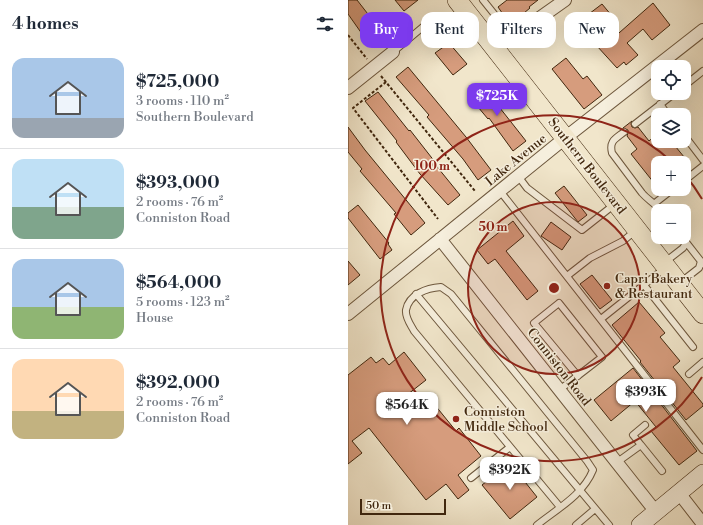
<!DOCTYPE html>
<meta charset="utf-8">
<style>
:root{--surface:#fff;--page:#f6f6f7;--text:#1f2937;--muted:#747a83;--line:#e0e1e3;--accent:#7c3aed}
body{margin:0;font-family:"Libre Bodoni",serif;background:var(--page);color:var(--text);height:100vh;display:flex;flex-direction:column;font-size:15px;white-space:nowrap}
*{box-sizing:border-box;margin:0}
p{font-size:13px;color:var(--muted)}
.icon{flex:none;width:22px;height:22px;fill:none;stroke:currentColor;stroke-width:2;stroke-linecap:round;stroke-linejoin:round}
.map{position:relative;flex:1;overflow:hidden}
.side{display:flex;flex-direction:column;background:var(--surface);width:348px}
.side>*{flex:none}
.guide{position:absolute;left:12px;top:12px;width:283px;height:36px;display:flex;gap:8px}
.buttons{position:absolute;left:303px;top:60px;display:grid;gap:8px}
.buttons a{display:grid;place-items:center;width:40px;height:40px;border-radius:8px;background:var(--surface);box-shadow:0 4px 16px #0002;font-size:20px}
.scale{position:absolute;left:12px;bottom:10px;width:86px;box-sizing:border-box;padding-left:4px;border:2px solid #41270e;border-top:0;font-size:11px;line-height:14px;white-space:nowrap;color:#41270e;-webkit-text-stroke:3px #f6efdd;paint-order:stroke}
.price{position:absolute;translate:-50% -34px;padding:0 9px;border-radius:8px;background:#fff;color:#222;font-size:13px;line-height:26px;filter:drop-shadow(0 1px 2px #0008)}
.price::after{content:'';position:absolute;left:50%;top:24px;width:12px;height:9px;margin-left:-6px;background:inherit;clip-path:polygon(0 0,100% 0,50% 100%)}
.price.current{background:var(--accent);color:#fff}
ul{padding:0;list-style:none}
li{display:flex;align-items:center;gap:12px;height:100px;padding:0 12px}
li+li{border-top:1px solid var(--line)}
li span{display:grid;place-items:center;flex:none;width:112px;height:80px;border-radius:12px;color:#555}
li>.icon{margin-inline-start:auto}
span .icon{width:48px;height:48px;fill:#fffc;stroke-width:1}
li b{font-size:17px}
h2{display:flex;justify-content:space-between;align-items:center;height:48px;padding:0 12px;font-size:17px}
.tag{padding:0 14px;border-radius:12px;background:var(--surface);box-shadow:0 4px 16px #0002;font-size:14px;line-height:36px}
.tag.current{background:var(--accent);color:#fff}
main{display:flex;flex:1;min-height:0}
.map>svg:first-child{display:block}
</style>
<main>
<section class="side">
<h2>4 homes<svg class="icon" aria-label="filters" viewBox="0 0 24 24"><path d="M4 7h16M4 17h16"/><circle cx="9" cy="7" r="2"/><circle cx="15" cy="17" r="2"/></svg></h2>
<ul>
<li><span style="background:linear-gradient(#a9c7e8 75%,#9aa5b1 0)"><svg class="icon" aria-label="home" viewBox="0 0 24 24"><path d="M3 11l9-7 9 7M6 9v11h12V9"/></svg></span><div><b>$725,000</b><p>3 rooms · 110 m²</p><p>Southern Boulevard</p></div></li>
<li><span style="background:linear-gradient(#bfe0f5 60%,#7fa58c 0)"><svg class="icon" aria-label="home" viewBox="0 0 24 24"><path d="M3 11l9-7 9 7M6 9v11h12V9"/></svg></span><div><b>$393,000</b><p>2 rooms · 76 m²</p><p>Conniston Road</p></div></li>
<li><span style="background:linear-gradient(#a9c7e8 60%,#8fb573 0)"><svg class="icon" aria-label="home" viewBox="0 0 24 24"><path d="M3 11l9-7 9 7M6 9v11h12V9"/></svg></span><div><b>$564,000</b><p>5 rooms · 123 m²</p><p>House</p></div></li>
<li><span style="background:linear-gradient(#ffd9b3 65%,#c2b280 0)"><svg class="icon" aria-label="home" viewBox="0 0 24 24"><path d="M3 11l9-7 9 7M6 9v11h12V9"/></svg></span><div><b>$392,000</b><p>2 rooms · 76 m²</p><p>Conniston Road</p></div></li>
</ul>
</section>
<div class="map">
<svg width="355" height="525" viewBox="0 0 355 525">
<rect width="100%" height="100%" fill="#f1e6cb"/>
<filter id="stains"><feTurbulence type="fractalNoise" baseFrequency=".005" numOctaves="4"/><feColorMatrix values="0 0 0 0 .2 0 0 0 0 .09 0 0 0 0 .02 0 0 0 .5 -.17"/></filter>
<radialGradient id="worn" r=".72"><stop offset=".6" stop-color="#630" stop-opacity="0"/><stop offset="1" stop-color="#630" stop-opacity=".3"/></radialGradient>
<path fill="#d69c7d" stroke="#41270e" d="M 0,0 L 9,0 L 37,36 L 26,45 L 21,39 L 19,41 L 0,14 Z
M 47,0 L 70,0 L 56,11 Z
M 159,0 L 190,0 L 181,7 L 182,8 L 170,18 L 167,14 L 159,20 L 150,7 Z
M 305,3 L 322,25 L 304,40 L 295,29 L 279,43 L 290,55 L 278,65 L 276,62 L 269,68 L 238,34 L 241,31 L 233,20 L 254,4 L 264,16 L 252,25 L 263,40 Z
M 101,43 L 119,64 L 105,75 L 87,53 Z
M 218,58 L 235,79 L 239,76 L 254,95 L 236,109 L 204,69 Z
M 60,67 L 118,137 L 143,170 L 130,180 L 115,159 L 79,117 L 81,115 L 48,77 Z
M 133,84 L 178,141 L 165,151 L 141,118 L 140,119 L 120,95 Z
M 30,92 L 61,131 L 62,130 L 87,162 L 86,163 L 112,195 L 100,205 L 72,174 L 48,142 L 49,141 L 17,101 Z
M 284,121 L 283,124 L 284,127 L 287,128 L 290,127 L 301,141 L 310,133 L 310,141 L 323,141 L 341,163 L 310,163 L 310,188 L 283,154 L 289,149 L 279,136 L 280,133 L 280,130 L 275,128 Z
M 0,127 L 17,150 L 77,223 L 63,235 L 46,214 L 48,213 L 12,171 L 14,169 L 0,152 Z
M 216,186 L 239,215 L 230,222 L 207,193 Z
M 10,205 L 41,243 L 40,244 L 44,250 L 32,259 L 0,218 L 0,213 Z
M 165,221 L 176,236 L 158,251 L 190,291 L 179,300 L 147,259 L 140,264 L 129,250 Z
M 203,222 L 223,237 L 214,250 L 193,236 Z
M 0,261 L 12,275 L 0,285 Z
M 244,275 L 264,300 L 252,309 L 232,284 Z
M 291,302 L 317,333 L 312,337 L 332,361 L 325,367 L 355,404 L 355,406 L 338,420 L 292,362 L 293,361 L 264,325 Z
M 56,352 L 78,380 L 55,398 L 66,412 L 82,399 L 108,431 L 111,428 L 133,456 L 110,475 L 121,490 L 110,499 L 98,484 L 78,500 L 21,428 L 4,441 L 14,453 L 0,464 L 0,375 L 23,357 L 28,363 L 35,358 L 41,365 Z
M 285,368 L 349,451 L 331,465 L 303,431 L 308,427 L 287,401 L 263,421 L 246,400 Z
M 162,463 L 189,497 L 162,519 L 134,485 Z"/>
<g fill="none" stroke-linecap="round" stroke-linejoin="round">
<g stroke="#6d573d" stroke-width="8">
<path id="lane" d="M 135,0 L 155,25 L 166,32
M 45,52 L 82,21
M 336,86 L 355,71
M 312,104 L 320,115
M 287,124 L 327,93
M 276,132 C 267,139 261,141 264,153 L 294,193 C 300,200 308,204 313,211
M 336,135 L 355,160
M 170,176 L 179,188 L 234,230 L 267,204
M 336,181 L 355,166
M 152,191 L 355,450
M 307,203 L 325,189
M 334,237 L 355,264
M 317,262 L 335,248 L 338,243
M 219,276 L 242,258 L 275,241 L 287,231
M 333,282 L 351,268 L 353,261
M 296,285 L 345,347
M 68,294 L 261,525
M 253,319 L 317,268
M 341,374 L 355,362
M 211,390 C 226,379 240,368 254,357 L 211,303 L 186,323 L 230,376
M 293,445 L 285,435 L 297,425
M 268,463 L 293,445 L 314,471
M 123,478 L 162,447
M 189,525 C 209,509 235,495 245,470 L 239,461 L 103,294 L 93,287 C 79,288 61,294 58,310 C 57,318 63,325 66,331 L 212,507
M 228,525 L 247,509"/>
</g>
<g stroke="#6d573d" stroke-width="14">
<path id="street" d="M 166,32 L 176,29 L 217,0
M 0,88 L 45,52
M 92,239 L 308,512
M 0,314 L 217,138 L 355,30
M 331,493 L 355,524"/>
</g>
<g stroke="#41270e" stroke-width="18">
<path id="secondary" d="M 292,525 L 355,473"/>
</g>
<g stroke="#41270e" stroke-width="20">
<path id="primary" d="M 109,0 L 355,314"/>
</g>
<path stroke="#41270e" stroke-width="2" stroke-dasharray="3 2" stroke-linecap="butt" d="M 0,35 L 19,59
M 33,76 L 127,191
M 38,82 L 5,108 L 90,219"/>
<use href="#lane" stroke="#f6efdd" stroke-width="6"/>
<use href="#street" stroke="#f6efdd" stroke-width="12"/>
<use href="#secondary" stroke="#f6efdd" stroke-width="17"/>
<use href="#primary" stroke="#f1e6cb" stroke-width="19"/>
</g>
<circle cx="206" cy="288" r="86" fill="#8f2418" fill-opacity=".12"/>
<g fill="none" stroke="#8f2418" stroke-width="2">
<circle cx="206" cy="288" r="86"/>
<path d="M354 377A173 173 0 1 1 325 163M337 175A173 173 0 0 1 354 199"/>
</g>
<g fill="#8f2418" stroke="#f6efdd" stroke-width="1.5">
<circle cx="259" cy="286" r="4"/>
<circle cx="108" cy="419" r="4"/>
</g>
<g text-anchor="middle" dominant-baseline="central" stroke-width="3" stroke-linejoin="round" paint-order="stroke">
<g font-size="13" fill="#41270e" stroke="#f6efdd">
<text transform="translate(168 160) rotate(-39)">Lake Avenue</text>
<text transform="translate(239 166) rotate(52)">Southern Boulevard</text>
<text transform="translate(211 367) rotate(52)">Conniston Road</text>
</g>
<g font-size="13" fill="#41270e" stroke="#f6efdd" text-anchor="start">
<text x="267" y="279">Capri Bakery<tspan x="267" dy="15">&amp; Restaurant</tspan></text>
<text x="116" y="412">Conniston<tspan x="116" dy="15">Middle School</tspan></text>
</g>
</g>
<circle cx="206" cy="288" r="6" fill="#8f2418" stroke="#f6efdd" stroke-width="2"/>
<g font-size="12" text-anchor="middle" font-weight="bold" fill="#8f2418" stroke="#f6efdd" stroke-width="3" stroke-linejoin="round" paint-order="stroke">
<text x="84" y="170">100 m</text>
<text x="145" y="231">50 m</text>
</g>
<rect width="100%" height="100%" filter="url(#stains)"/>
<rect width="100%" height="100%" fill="url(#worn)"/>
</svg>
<div class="buttons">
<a><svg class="icon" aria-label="locate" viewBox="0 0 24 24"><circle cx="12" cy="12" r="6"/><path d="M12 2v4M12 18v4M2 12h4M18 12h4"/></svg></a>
<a><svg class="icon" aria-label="layers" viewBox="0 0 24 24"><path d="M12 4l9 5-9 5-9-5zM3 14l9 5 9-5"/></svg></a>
<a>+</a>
<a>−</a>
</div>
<div class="scale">50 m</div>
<b class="price current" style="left:149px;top:117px">$725K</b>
<b class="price" style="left:298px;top:413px">$393K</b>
<b class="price" style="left:59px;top:426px">$564K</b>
<b class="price" style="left:162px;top:491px">$392K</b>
<div class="guide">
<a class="tag current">Buy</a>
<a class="tag">Rent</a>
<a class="tag">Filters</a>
<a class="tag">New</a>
</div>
</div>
</main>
